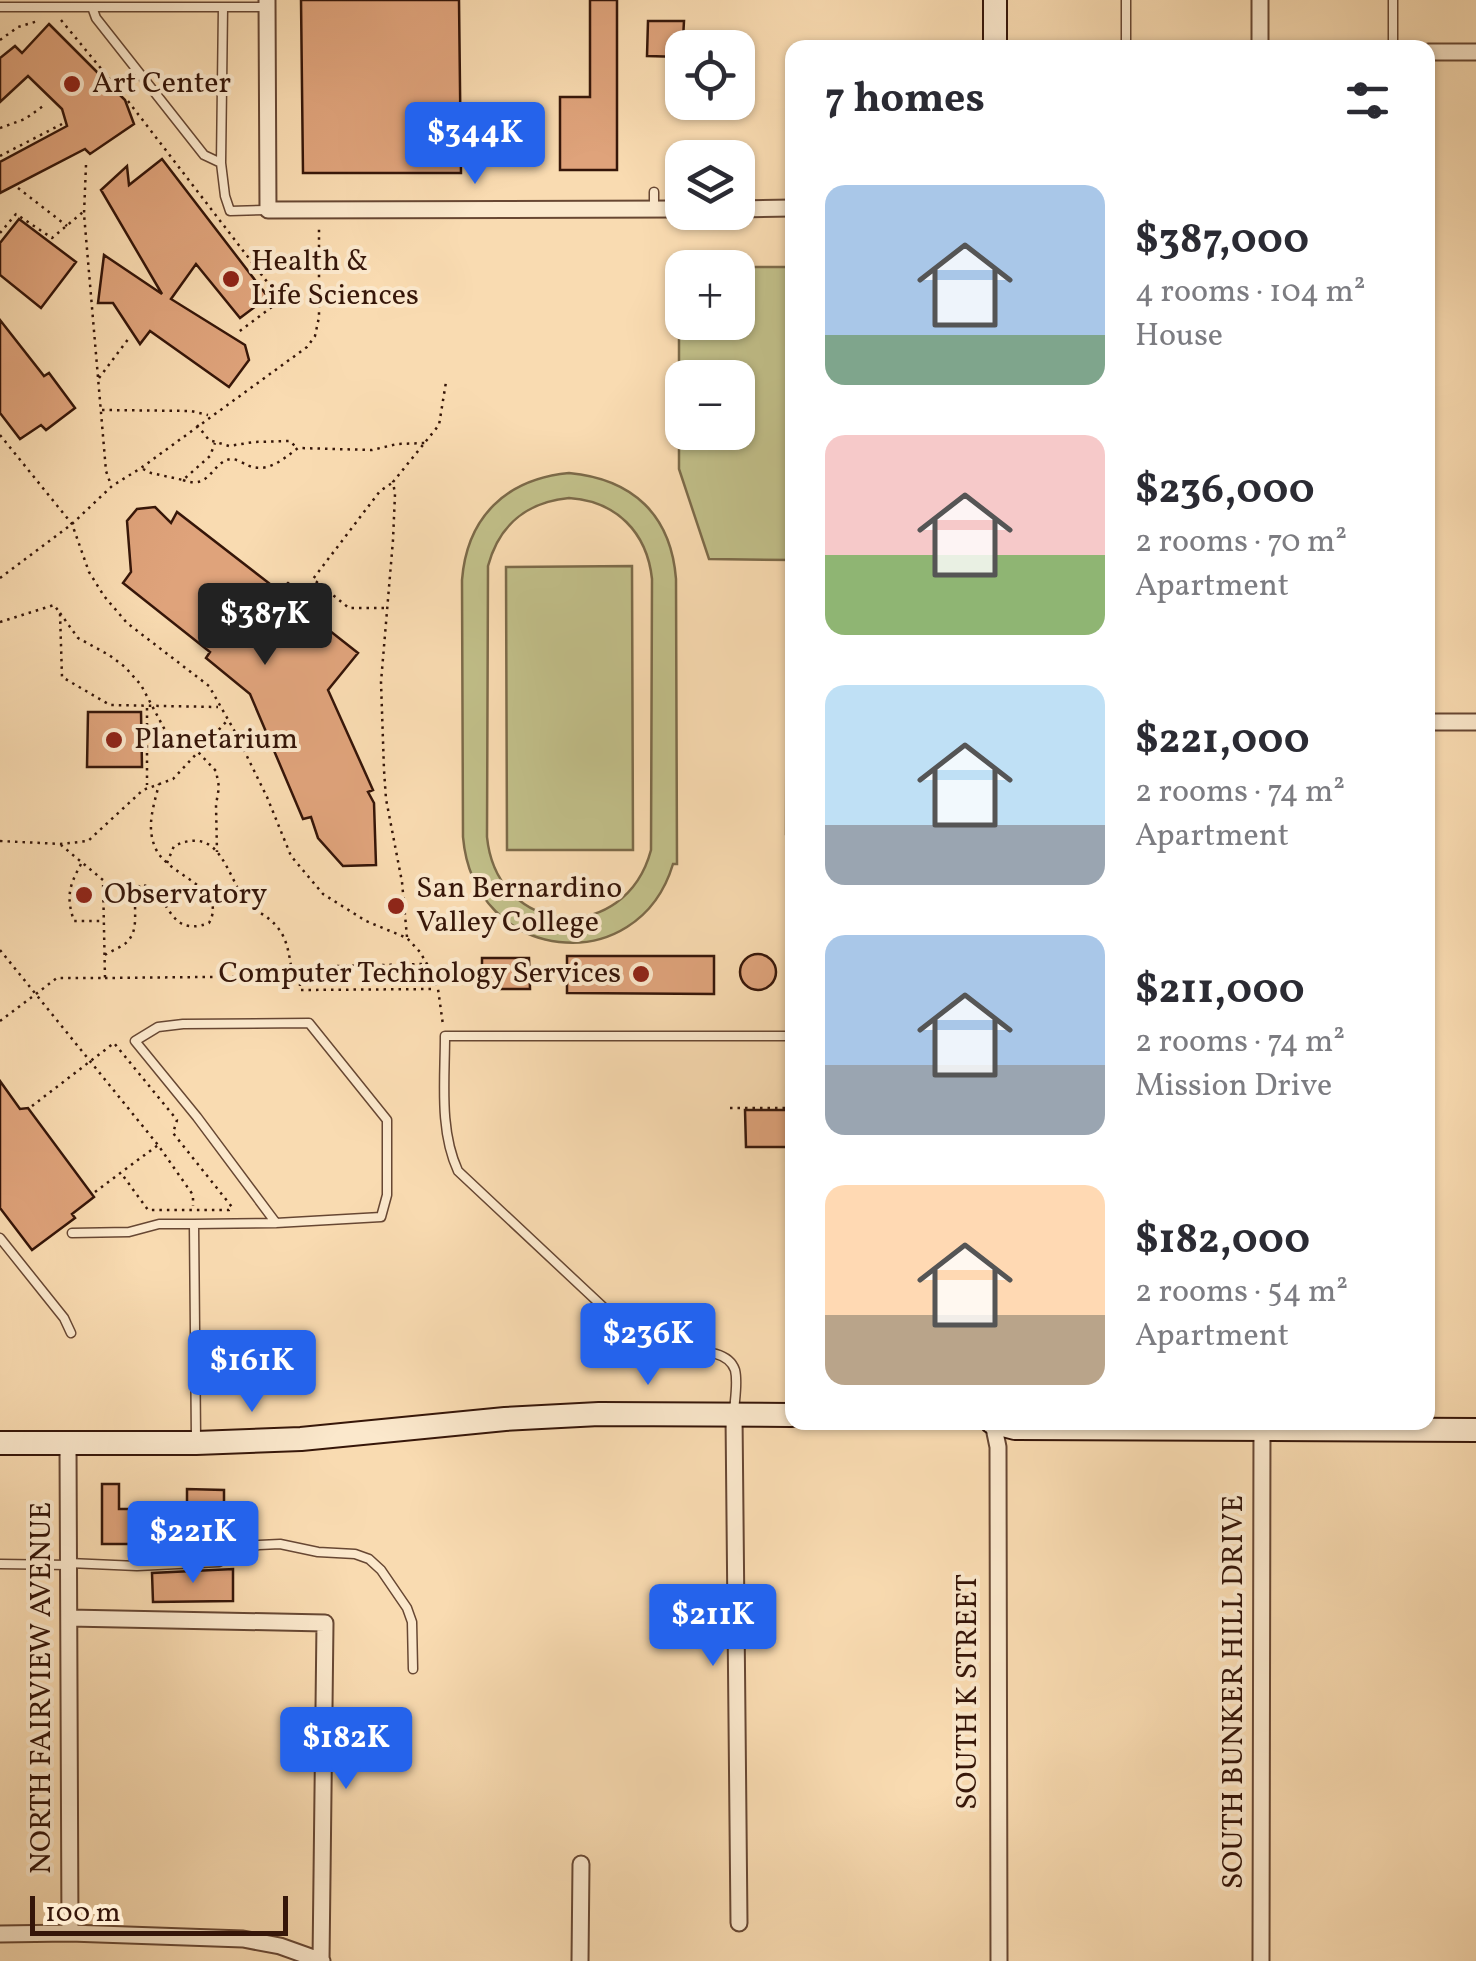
<!DOCTYPE html>
<meta charset="utf-8">
<style>
:root{--surface:#fff;--page:#f7f7f7;--text:#2b2b33;--muted:#7c7c81;--accent:#2563eb}
body{margin:0;font-family:Vollkorn,serif;background:var(--page);color:var(--text);height:100vh;display:flex;flex-direction:column;font-size:38px;white-space:nowrap}
*{box-sizing:border-box;margin:0}
p{font-size:32px;color:var(--muted)}
.icon{flex:none;width:55px;height:55px;fill:none;stroke:currentColor;stroke-width:2;stroke-linecap:round;stroke-linejoin:round}
.map{position:relative;flex:1;overflow:hidden}
.side{position:absolute;left:785px;top:40px;width:650px;height:1390px;display:flex;flex-direction:column;background:var(--surface);border-radius:20px;box-shadow:0 2px 8px #0004}
.side>*{flex:none}
.controls{position:absolute;left:665px;top:30px;display:grid;gap:20px}
.controls a{display:grid;place-items:center;width:90px;height:90px;border-radius:20px;background:var(--surface);box-shadow:0 2px 8px #0004;font-size:50px}
.scale{position:absolute;left:30px;bottom:25px;width:258px;box-sizing:border-box;padding-left:10px;border:5px solid #361609;border-top:0;font-size:28px;line-height:35px;white-space:nowrap;color:#361609;-webkit-text-stroke:8px #fbe8cc;paint-order:stroke}
.price{position:absolute;translate:-50% -85px;padding:0 22px;border-radius:10px;background:var(--accent);color:#fff;font-size:32px;line-height:65px;filter:drop-shadow(0 2px 5px #0008)}
.price::after{content:'';position:absolute;left:50%;top:60px;width:30px;height:22px;margin-left:-15px;background:inherit;clip-path:polygon(0 0,100% 0,50% 100%)}
.price.active{background:#222;color:#fff}
ul{padding:0;list-style:none}
li{display:flex;align-items:center;gap:30px;height:250px;padding:0 40px}
li span{display:grid;place-items:center;flex:none;width:280px;height:200px;border-radius:20px;color:#555}
li>.icon{margin-inline-start:auto}
span .icon{width:120px;height:120px;fill:#fffc;stroke-width:1}
li b{font-size:42px}
h2{display:flex;justify-content:space-between;align-items:center;height:120px;padding:0 40px;font-size:42px}
.map>svg:first-child{display:block}
</style>
<div class="map">
<svg width="1476" height="1961" viewBox="0 0 1476 1961">
<rect width="100%" height="100%" fill="#f9dbb1"/>
<filter id="stains"><feTurbulence type="fractalNoise" baseFrequency=".002" numOctaves="4"/><feColorMatrix values="0 0 0 0 .2 0 0 0 0 .09 0 0 0 0 .02 0 0 0 .5 -.17"/></filter>
<radialGradient id="worn" r=".72"><stop offset=".6" stop-color="#630" stop-opacity="0"/><stop offset="1" stop-color="#630" stop-opacity=".3"/></radialGradient>
<path fill="#c1bf89" stroke="#7c6a49" stroke-width="2.5" fill-rule="evenodd" d="M 713,267 L 792,267 L 792,560 L 709,559 L 679,469 L 679,302 L 682,289 L 682,322 L 738,322 L 738,268 ZM 682,378 L 738,378 L 738,432 L 682,432 Z
M 569,473 C 633,479 671,515 676,579 L 677,864 L 673,864 C 638,981 474,964 463,837 L 462,580 C 467,517 506,479 569,473 ZM 569,498 C 616,501 647,532 652,579 L 651,850 C 625,947 497,937 487,837 L 488,566 C 499,525 527,502 569,498 Z
M 632,566 L 633,850 L 507,850 L 506,567 Z
M 787,574 L 792,574 L 792,834 L 786,834 Z"/>
<path fill="#dfa37b" stroke="#361609" stroke-width="2.5" d="M 301,0 L 459,0 L 461,173 L 303,173 Z
M 590,0 L 617,0 L 617,170 L 560,170 L 560,97 L 590,97 Z
M 648,21 L 684,21 L 682,57 L 647,56 Z
M 49,24 L 125,100 L 134,124 L 90,154 L 85,149 L 0,193 L 0,162 L 67,126 L 62,109 L 28,76 L 0,102 L 0,58 L 15,46 L 22,53 Z
M 162,159 L 268,297 L 240,318 L 196,264 L 171,299 L 245,345 L 249,360 L 229,387 L 150,331 L 140,344 L 113,303 L 98,303 L 104,255 L 162,294 L 101,190 L 127,166 L 129,185 Z
M 19,219 L 76,262 L 41,308 L 0,275 L 0,243 Z
M 0,320 L 44,376 L 49,373 L 75,408 L 46,430 L 41,425 L 20,439 L 0,413 Z
M 155,507 L 171,523 L 177,512 L 279,591 L 288,583 L 311,600 L 302,609 L 358,653 L 328,690 L 373,790 L 368,792 L 374,803 L 376,865 L 343,866 L 318,838 L 311,817 L 303,819 L 250,694 L 206,658 L 210,652 L 123,583 L 131,572 L 127,521 L 137,509 Z
M 88,712 L 141,712 L 142,767 L 87,767 Z
M740 972a18 18 0 1 1 36 0a18 18 0 1 1-36 0Z
M 567,956 L 714,956 L 714,994 L 567,993 Z
M 482,958 L 529,958 L 530,989 L 482,989 Z
M 0,1081 L 20,1109 L 28,1108 L 94,1197 L 72,1214 L 75,1218 L 32,1250 L 0,1208 Z
M 745,1110 L 792,1110 L 792,1147 L 746,1147 Z
M 102,1484 L 119,1484 L 119,1509 L 187,1509 L 187,1489 L 224,1490 L 224,1526 L 177,1526 L 172,1527 L 172,1535 L 136,1535 L 136,1544 L 102,1544 Z
M 233,1569 L 233,1601 L 153,1602 L 152,1573 Z"/>
<g fill="none" stroke-linecap="round" stroke-linejoin="round">
<g stroke="#674733" stroke-width="11">
<path id="lane" d="M 1393,0 L 1393,48
M 0,7 L 267,7
M 92,7 L 96,18 L 204,155 L 221,163 L 225,196 L 230,211 L 268,210
M 1126,48 L 1126,0
M 221,163 L 223,7
M 654,192 L 654,209
M 72,1233 L 129,1232 L 159,1224 L 194,1224
M 0,1238 L 64,1318 L 71,1333
M 734,1411 C 735,1398 738,1382 735,1370 C 726,1344 682,1354 661,1348 C 650,1345 641,1340 632,1334 L 458,1171 C 439,1130 445,1080 445,1036 L 792,1036
M 196,1438 L 194,1224 L 276,1223 L 381,1217 L 387,1195 L 387,1120 L 309,1023 L 183,1024 L 158,1027 L 135,1041 L 197,1117 L 276,1223
M 69,1563 L 137,1566 L 219,1562 L 242,1549 L 259,1545 L 280,1544 L 318,1552 L 355,1554 L 369,1559 L 381,1570 L 407,1608 L 412,1622 L 413,1669
M 0,1564 L 69,1565"/>
</g>
<g stroke="#674733" stroke-width="19">
<path id="street" d="M 267,0 L 268,210 L 682,209
M 1260,48 L 1260,0
M 1428,52 L 1476,52
M 738,209 L 792,208
M 1428,722 L 1476,722
M 734,1415 L 739,1923
M 993,1423 L 998,1447 L 999,1961
M 68,1444 L 70,1933
M 69,1618 L 325,1623 L 321,1961
M 0,1934 L 70,1933 L 243,1939 L 280,1946 L 322,1961
M 580,1961 L 581,1864
M 1261,1961 L 1262,1422"/>
</g>
<g stroke="#361609" stroke-width="26">
<path id="secondary" d="M 995,48 L 995,0
M 992,1422 L 1015,1428 L 1476,1430
M 0,1443 L 196,1443 L 301,1439 L 505,1419 L 599,1414 L 792,1415"/>
</g>
<path stroke="#361609" stroke-width="2.5" stroke-dasharray="2.5 5" stroke-linecap="butt" d="M 61,20 L 122,94
M 0,40 L 18,27 L 38,21
M 128,101 L 281,300 L 237,333
M 0,128 L 25,119 L 46,104
M 0,156 L 62,124
M 86,165 L 84,214 L 106,471 L 111,485
M 18,188 L 67,226
M 0,233 L 16,214 L 52,238 L 83,212
M 99,378 L 129,338
M 102,410 L 191,411 L 208,415
M 197,425 L 209,440 L 229,446 L 254,442 L 290,441 L 296,447
M 0,435 L 72,524 L 89,572 L 104,596 L 127,623 L 209,686 L 234,730 L 267,797 L 291,856 L 323,894 L 366,921 L 407,938 L 420,952 L 427,964 L 438,989 L 443,1025
M 143,469 L 151,473 L 183,480 L 210,456 L 215,443
M 183,480 C 211,491 212,460 232,459 C 236,459 243,463 247,465 C 267,474 282,460 298,448 L 372,450 L 397,444 L 425,443
M 0,578 L 72,524 L 112,486 L 141,468 L 307,347 L 315,336 L 319,317 L 319,226
M 384,608 L 349,608 L 313,579 L 380,491 L 392,483
M 60,613 L 78,638 L 109,655 L 125,667 L 141,685 L 166,732 L 174,740 L 198,752 L 216,771 L 219,787 L 216,805 L 217,852
M 0,622 L 54,605 L 60,613 L 62,677 L 110,705 L 218,707
M 147,708 L 147,785
M 0,841 L 60,844 L 88,841 L 143,790 L 173,779 L 226,722
M 167,863 L 174,846 C 223,823 226,880 250,906 C 255,911 264,914 269,919 C 289,935 288,953 293,976
M 81,864 C 69,886 66,897 74,921 L 104,921
M 407,937 L 402,882 L 386,799 L 384,770 L 381,682 L 393,540 L 395,494 L 393,482 L 439,425 L 446,382
M 0,950 L 158,1145 L 193,1195 L 193,1206
M 105,955 C 111,951 122,947 127,942 C 143,926 128,901 141,884 C 172,893 166,939 209,923 C 229,887 166,876 155,847 C 146,826 154,805 159,784
M 300,975 L 300,967 L 424,964
M 105,978 L 300,976 L 300,990 L 435,989
M 0,1021 L 57,978 L 105,978 L 103,880 L 61,845
M 32,1106 L 114,1043 L 177,1120 L 173,1133 L 232,1207 L 229,1210 L 148,1210 L 121,1173
M 730,1108 L 792,1108
M 95,1192 L 158,1145"/>
<use href="#lane" stroke="#fbe8cc" stroke-width="8"/>
<use href="#street" stroke="#fbe8cc" stroke-width="15"/>
<use href="#secondary" stroke="#fbe8cc" stroke-width="22"/>
</g>
<g fill="#8f2418" stroke="#fbe8cc" stroke-width="4">
<circle cx="72" cy="84" r="10"/>
<circle cx="231" cy="279" r="10"/>
<circle cx="114" cy="740" r="10"/>
<circle cx="84" cy="895" r="10"/>
<circle cx="396" cy="906" r="10"/>
<circle cx="641" cy="974" r="10"/>
</g>
<g text-anchor="middle" dominant-baseline="central" stroke-width="8" stroke-linejoin="round" paint-order="stroke">
<g font-size="30" fill="#361609" stroke="#fbe8cc" text-anchor="start">
<text x="92" y="84">Art Center</text>
<text x="251" y="262">Health &amp;<tspan x="251" dy="34">Life Sciences</tspan></text>
<text x="134" y="740">Planetarium</text>
<text x="416" y="889">San Bernardino<tspan x="416" dy="34">Valley College</tspan></text>
<text x="104" y="895">Observatory</text>
<text x="621" y="974" text-anchor="end">Computer Technology Services</text>
</g>
<g font-size="30" fill="#361609" stroke="#fbe8cc">
<text transform="translate(42 1688) rotate(-90)">NORTH FAIRVIEW AVENUE</text>
<text transform="translate(968 1692) rotate(-90)">SOUTH K STREET</text>
<text transform="translate(1234 1692) rotate(-90)">SOUTH BUNKER HILL DRIVE</text>
</g>
</g>
<rect width="100%" height="100%" filter="url(#stains)"/>
<rect width="100%" height="100%" fill="url(#worn)"/>
</svg>
<div class="controls">
<a><svg class="icon" aria-label="locate" viewBox="0 0 24 24"><circle cx="12" cy="12" r="6"/><path d="M12 2v4M12 18v4M2 12h4M18 12h4"/></svg></a>
<a><svg class="icon" aria-label="layers" viewBox="0 0 24 24"><path d="M12 4l9 5-9 5-9-5zM3 14l9 5 9-5"/></svg></a>
<a>+</a>
<a>−</a>
</div>
<div class="scale">100 m</div>
<b class="price" style="left:475px;top:187px">$344K</b>
<b class="price active" style="left:265px;top:668px">$387K</b>
<b class="price" style="left:648px;top:1388px">$236K</b>
<b class="price" style="left:252px;top:1415px">$161K</b>
<b class="price" style="left:193px;top:1586px">$221K</b>
<b class="price" style="left:713px;top:1669px">$211K</b>
<b class="price" style="left:346px;top:1792px">$182K</b>
<section class="side">
<h2>7 homes<svg class="icon" aria-label="filters" viewBox="0 0 24 24"><path d="M4 7h16M4 17h16"/><circle cx="9" cy="7" r="2"/><circle cx="15" cy="17" r="2"/></svg></h2>
<ul>
<li><span style="background:linear-gradient(#a9c7e8 75%,#7fa58c 0)"><svg class="icon" aria-label="home" viewBox="0 0 24 24"><path d="M3 11l9-7 9 7M6 9v11h12V9"/></svg></span><div><b>$387,000</b><p>4 rooms · 104 m²</p><p>House</p></div></li>
<li><span style="background:linear-gradient(#f6c9c9 60%,#8fb573 0)"><svg class="icon" aria-label="home" viewBox="0 0 24 24"><path d="M3 11l9-7 9 7M6 9v11h12V9"/></svg></span><div><b>$236,000</b><p>2 rooms · 70 m²</p><p>Apartment</p></div></li>
<li><span style="background:linear-gradient(#bfe0f5 70%,#9aa5b1 0)"><svg class="icon" aria-label="home" viewBox="0 0 24 24"><path d="M3 11l9-7 9 7M6 9v11h12V9"/></svg></span><div><b>$221,000</b><p>2 rooms · 74 m²</p><p>Apartment</p></div></li>
<li><span style="background:linear-gradient(#a9c7e8 65%,#9aa5b1 0)"><svg class="icon" aria-label="home" viewBox="0 0 24 24"><path d="M3 11l9-7 9 7M6 9v11h12V9"/></svg></span><div><b>$211,000</b><p>2 rooms · 74 m²</p><p>Mission Drive</p></div></li>
<li><span style="background:linear-gradient(#ffd9b3 65%,#b9a48a 0)"><svg class="icon" aria-label="home" viewBox="0 0 24 24"><path d="M3 11l9-7 9 7M6 9v11h12V9"/></svg></span><div><b>$182,000</b><p>2 rooms · 54 m²</p><p>Apartment</p></div></li>
</ul>
</section>
</div>
